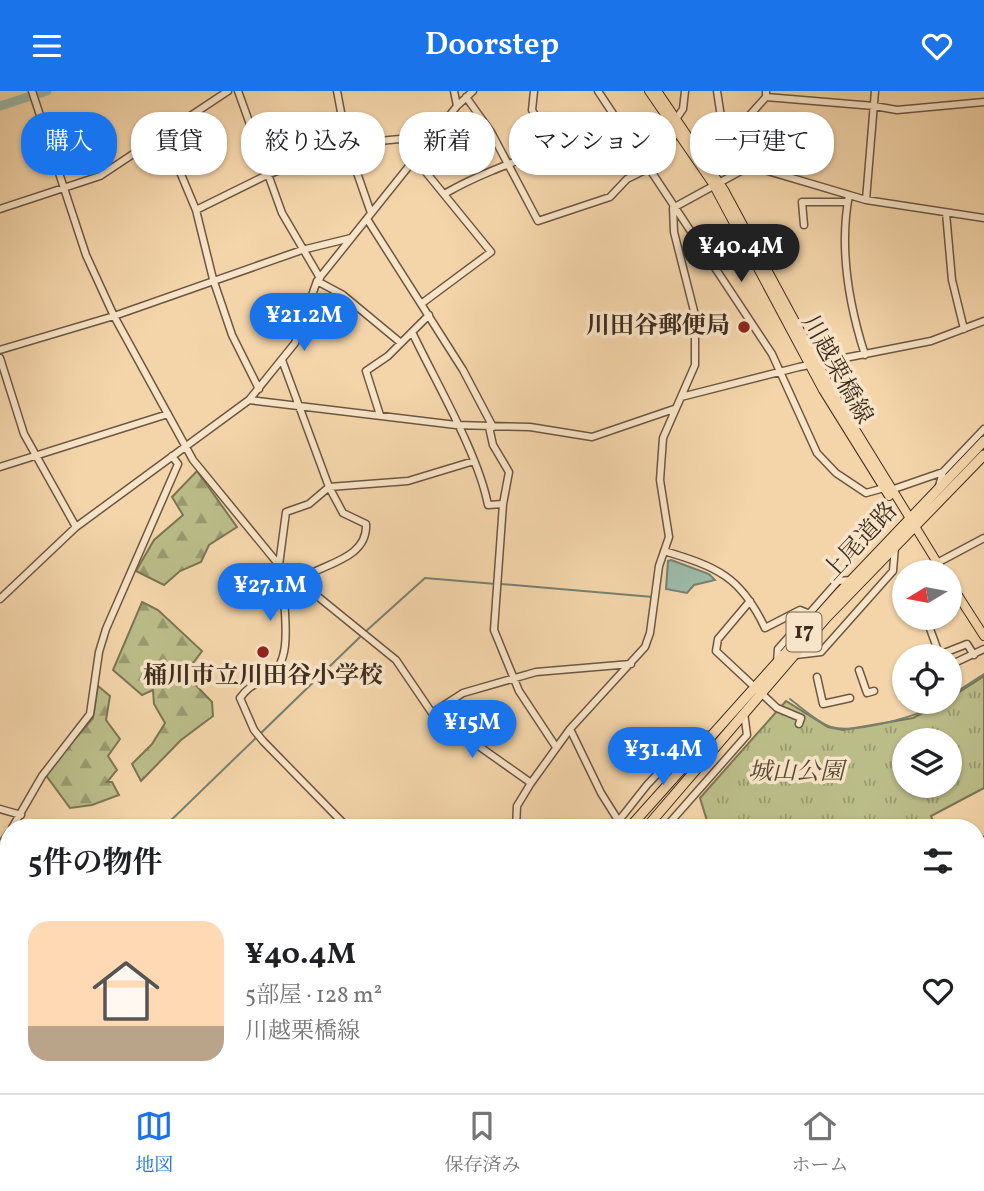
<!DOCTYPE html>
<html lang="ja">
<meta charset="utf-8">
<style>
:root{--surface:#fff;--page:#f2f2f2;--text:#202124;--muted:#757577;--line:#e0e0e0;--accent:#1a73e8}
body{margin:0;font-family:Vollkorn,"Noto Serif JP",serif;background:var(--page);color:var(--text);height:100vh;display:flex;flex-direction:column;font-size:26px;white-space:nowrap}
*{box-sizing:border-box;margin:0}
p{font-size:23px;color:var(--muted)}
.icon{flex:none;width:38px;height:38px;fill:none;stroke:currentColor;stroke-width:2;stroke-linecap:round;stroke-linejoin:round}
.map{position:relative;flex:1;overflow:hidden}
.side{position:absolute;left:0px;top:728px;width:985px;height:275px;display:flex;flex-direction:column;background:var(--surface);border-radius:28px 28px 0 0;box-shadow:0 2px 5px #0004}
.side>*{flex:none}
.guide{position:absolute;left:21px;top:21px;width:943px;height:63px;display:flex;gap:14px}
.needle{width:46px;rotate:260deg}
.fabs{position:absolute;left:892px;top:469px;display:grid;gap:14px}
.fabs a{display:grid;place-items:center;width:70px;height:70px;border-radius:50%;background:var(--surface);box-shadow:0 2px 5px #0004;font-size:35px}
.price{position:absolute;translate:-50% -60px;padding:0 16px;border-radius:24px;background:var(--accent);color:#fff;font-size:23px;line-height:46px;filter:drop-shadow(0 2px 4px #0008)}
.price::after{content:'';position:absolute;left:50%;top:42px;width:21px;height:16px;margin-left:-10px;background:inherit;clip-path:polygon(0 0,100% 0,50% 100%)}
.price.active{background:#222;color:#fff}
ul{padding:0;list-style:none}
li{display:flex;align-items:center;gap:21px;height:175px;padding:0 28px}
li span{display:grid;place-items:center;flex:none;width:196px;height:140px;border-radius:21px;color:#555}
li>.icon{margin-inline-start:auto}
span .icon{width:84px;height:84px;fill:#fffc;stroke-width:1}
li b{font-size:30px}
h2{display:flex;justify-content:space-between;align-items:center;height:84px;padding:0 28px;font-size:30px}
.chip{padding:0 24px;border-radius:28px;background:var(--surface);box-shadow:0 2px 5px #0004;font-size:24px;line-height:63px}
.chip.active{background:var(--accent);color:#fff}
header{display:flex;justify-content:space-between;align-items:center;height:91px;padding:0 28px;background:var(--accent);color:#fff;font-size:32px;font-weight:600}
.tabs{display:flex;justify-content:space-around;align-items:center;height:98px;border-top:2px solid var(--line);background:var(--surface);font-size:19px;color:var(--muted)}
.tabs a{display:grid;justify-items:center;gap:4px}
.tabs .active{color:var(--accent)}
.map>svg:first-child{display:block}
</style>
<header><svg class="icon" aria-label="menu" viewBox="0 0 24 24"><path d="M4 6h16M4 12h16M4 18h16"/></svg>Doorstep<svg class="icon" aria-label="heart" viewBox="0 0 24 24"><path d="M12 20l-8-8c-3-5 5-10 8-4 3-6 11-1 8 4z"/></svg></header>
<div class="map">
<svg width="984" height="1002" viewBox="0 0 984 1002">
<defs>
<pattern id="forest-firs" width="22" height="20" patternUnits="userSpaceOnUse" patternTransform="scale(1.75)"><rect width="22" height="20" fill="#bbbd89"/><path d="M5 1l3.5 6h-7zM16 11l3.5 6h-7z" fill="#999a6f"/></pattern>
<pattern id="park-tufts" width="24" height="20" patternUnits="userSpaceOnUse" patternTransform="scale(1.75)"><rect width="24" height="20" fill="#bbbd89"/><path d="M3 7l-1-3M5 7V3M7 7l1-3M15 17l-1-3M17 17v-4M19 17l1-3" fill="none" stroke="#999a6f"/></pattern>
</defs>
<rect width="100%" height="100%" fill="#f4d5aa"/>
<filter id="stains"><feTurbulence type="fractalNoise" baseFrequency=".00286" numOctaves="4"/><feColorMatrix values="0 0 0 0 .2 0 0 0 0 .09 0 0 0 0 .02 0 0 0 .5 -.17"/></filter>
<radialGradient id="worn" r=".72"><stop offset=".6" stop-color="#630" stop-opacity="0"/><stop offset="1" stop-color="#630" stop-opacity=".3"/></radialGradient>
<path fill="url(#forest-firs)" stroke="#7c7554" stroke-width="2" d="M 197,380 L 237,436 L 209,454 L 201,471 L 180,480 L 164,494 L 136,480 L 154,449 L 183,424 L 172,406 Z
M 142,511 L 158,519 L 202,560 L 185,583 L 212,611 L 213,625 L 181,649 L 141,690 L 132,673 L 152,653 L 165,632 L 154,613 L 153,599 L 142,604 L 113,579 Z
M 98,595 L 110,605 L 106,629 L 120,648 L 108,665 L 117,679 L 107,691 L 112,691 L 119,704 L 92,714 L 70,717 L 45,683 L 93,627 Z"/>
<path fill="url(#park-tufts)" stroke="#7c7554" stroke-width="2" fill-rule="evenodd" d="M 984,585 L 984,697 L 931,725 L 936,737 L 714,737 L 708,733 L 700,707 L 786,610 L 828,636 L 843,639 L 913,627 L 944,611 L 950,611 L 950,607 ZM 905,649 L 950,649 L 950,695 L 905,695 Z"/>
<path fill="#9cb9a8" stroke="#768171" stroke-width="2" d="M 671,469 L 709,483 L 715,489 L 694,494 L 687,502 L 666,498 L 668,470 Z"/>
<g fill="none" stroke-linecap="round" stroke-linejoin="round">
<path stroke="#768171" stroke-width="2" d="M 501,493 L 653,506
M 365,541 L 425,487 L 496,493
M 950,605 L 984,583
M 790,608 C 802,617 817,631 831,636 C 856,643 920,625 942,611
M 163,737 L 361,545
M 0,959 L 9,942"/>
<path stroke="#9cb9a8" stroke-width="9" d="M 0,15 L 47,0"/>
<g stroke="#6c5742" stroke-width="9">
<path id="minor" d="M 32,0 L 86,164 L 114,225 L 193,369 L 279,474 L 396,569 L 432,622 L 531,692
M 238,0 L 282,122 L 320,187
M 337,0 L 347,53 L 371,122
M 454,0 L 457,15
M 534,0 L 532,19 L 553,57
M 598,0 L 772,263 L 817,362 L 836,382 L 866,402 L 884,397
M 717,0 L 725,52
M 466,6 L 491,41 L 538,130 L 610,106 L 627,88 L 647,78
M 766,6 L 874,15 L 897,19 L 984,11
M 676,28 L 683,18 L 685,0
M 618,33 L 673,47
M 164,43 L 196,119 L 213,188 L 232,244 L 259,298
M 697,59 L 866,109 L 984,127
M 715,63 L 766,6 L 766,0
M 416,69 L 491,161 L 421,213
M 446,102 C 500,71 561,58 615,30
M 849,104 C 839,157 849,214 865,264
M 866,109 L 875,0
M 0,118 L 100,85 L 228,0
M 196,119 L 267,84 L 347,53 L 432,45
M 946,122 L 952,189 L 964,238
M 367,128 L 463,279 L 493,336
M 804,134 L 802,111 L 847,111
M 317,190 L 343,204 L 401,252
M 412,241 C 435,290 478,362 488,414 L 503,413
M 0,259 L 114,225 L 302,159 L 351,147
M 0,267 L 24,343 L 76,436
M 282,269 L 329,396 L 343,422 L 366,433 C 368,466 328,472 306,485 C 298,489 291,496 284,501 C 284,526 293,569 270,585 C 257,594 251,592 240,607 L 254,639 L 263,650 L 348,737
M 681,306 L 799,276 L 931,250 L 984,230
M 249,309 L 456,334 L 530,336 L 592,346 L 674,318
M 380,324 L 366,280 L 388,265 L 429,224
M 489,336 L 493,354 L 509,381 L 503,413 L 494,539 L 519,600 L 556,656
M 0,376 L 168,323
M 939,395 L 943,381 L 984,338
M 891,399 L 943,381
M 664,460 C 718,476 741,486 765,537 L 800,519 L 810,523
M 937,472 L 984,447
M 279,474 L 286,421 L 309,413 L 329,396 L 408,390 L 474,370
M 0,508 L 76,436 L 249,309 L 295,252 L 317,190 L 457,15 L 473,0
M 750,510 L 718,548 L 716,560 L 777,617 L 801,627 L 799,633
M 950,513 L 960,508
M 926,527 L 940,565
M 796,564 L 821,561 L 893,480 L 895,455
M 939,564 L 967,553 L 974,564
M 777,572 L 778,558 L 838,490 L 851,489
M 950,574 L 984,558
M 859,579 L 867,602 L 874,600
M 817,586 L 823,613 L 850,607
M 432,622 L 463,602 L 536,581 L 631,573
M 570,638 L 601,702 L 623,737
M 0,718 L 21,724
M 12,737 L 42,685 L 90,623 L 99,561 L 106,538 L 178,373 L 172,365
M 516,737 L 517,715 L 531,692 L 570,638 L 645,556 L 650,542 L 659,475 L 669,446 L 660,389 L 663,347 L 695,274 L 695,224 L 674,141 L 673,117 L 748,76
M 613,737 L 647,694 L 689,649 L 695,644 L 712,644
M 665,737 L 747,644 L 744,622
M 976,752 L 984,749
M 0,755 L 9,742
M 0,801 L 9,807
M 166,994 L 171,1002
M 524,994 L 530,1002
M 853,994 L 854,1002
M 209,1002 L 220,994
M 351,1002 L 361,994
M 400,1002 L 410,994
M 505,1002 L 509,994"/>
</g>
<g stroke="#3e2d1f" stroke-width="10">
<path id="major" d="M 649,0 L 713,93 L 823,299 L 889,405
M 657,0 L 724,99 L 839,312 L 943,481
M 950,492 L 984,545
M 976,950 L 984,936
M 950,1002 L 954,994"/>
</g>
<g stroke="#3e2d1f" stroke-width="11">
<path id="highway" d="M 629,737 L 840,501 L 984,350
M 646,737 L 826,527 L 984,364
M 359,1002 L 369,994
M 382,1002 L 393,994"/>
</g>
<use href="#minor" stroke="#f8e4c8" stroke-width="6"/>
<use href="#major" stroke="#f4d5aa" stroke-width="8"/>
<use href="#highway" stroke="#f4d5aa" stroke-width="9"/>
</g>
<g fill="#8f2418" stroke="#f8e4c8" stroke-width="2.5">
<circle cx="744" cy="236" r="7"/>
<circle cx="263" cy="561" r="7"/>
</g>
<g text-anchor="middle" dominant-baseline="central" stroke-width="7" stroke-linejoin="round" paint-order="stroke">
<rect fill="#f8e4c8" stroke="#766452" stroke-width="2" x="786.5" y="521.5" width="35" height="39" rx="5"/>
<g font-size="23" font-weight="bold" fill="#3e2d1f">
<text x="804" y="541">17</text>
</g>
<g font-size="24" font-weight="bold" fill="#3e2d1f" stroke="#f8e4c8" text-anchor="end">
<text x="730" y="236">川田谷郵便局</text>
<text x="263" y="586" text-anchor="middle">桶川市立川田谷小学校</text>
</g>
<g font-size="24" fill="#3e2d1f" stroke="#f8e4c8">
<text transform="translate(836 279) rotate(61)">川越栗橋線</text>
<text transform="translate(861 451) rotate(-47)">上尾道路</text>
</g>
<g font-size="24" font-style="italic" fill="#574a34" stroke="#f8e4c8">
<text x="796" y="682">城山公園</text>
</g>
</g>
<rect width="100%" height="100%" filter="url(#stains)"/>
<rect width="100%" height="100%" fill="url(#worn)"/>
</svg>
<div class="fabs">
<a><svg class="needle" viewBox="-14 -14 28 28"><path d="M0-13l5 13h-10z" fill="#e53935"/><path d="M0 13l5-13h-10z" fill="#757577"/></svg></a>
<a><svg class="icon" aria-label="locate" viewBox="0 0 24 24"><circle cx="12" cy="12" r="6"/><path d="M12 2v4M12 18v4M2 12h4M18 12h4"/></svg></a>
<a><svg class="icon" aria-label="layers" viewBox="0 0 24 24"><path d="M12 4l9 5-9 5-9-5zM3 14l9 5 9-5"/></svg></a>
</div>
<b class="price active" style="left:741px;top:193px">¥40.4M</b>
<b class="price" style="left:304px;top:262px">¥21.2M</b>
<b class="price" style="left:270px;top:532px">¥27.1M</b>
<b class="price" style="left:472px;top:669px">¥15M</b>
<b class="price" style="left:663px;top:696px">¥31.4M</b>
<div class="guide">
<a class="chip active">購入</a>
<a class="chip">賃貸</a>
<a class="chip">絞り込み</a>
<a class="chip">新着</a>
<a class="chip">マンション</a>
<a class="chip">一戸建て</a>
</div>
<section class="side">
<h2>5件の物件<svg class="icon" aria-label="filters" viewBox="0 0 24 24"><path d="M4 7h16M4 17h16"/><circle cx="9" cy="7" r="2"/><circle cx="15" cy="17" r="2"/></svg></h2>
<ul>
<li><span style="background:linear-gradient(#ffd9b3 75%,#b9a48a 0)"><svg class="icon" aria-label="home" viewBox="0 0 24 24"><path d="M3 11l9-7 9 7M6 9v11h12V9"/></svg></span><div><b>¥40.4M</b><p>5部屋 · 128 m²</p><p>川越栗橋線</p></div><svg class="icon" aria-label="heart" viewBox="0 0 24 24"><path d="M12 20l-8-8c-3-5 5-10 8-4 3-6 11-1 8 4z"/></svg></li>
</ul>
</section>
</div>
<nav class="tabs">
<a class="active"><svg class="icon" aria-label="map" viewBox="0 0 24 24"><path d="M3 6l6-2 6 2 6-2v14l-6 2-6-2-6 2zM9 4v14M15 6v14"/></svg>地図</a>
<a><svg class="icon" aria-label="saved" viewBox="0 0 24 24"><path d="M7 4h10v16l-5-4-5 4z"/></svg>保存済み</a>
<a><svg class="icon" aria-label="home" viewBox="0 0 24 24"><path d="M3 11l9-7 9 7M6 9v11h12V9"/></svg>ホーム</a>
</nav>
